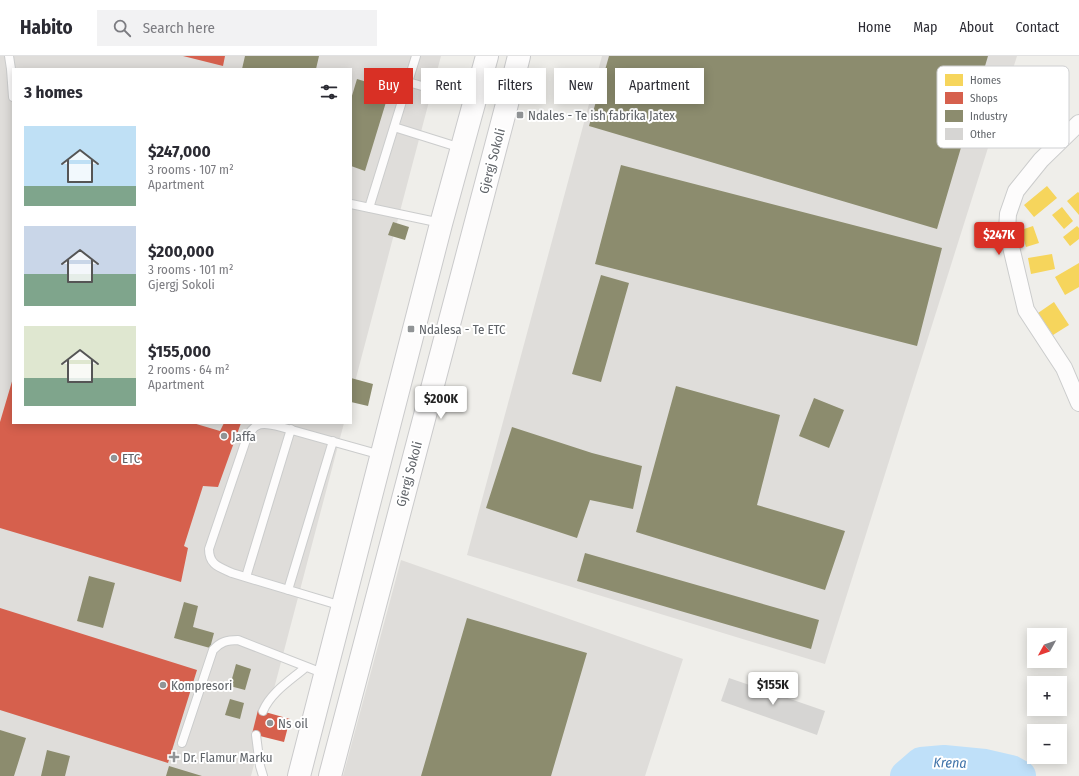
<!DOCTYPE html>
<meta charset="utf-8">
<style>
:root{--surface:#fff;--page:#f2f2f3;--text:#2b2b33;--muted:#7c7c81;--line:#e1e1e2;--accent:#d93025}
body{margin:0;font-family:"Fira Sans Condensed",sans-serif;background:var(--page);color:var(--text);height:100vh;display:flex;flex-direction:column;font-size:15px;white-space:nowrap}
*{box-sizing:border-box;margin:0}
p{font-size:13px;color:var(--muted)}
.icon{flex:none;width:22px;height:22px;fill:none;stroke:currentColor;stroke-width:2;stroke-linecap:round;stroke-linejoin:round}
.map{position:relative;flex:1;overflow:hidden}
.drawer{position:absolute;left:12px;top:12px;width:340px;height:356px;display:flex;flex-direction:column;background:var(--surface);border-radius:0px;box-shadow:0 2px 10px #0003}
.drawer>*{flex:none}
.guide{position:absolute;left:364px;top:12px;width:380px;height:36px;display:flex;gap:8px}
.needle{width:26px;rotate:230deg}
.controls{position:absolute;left:1027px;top:572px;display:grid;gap:8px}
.controls a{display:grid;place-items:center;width:40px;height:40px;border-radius:0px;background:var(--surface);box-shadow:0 2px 10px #0003;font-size:20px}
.price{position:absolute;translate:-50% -34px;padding:0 9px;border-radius:4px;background:#fff;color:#222;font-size:13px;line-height:26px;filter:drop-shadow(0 1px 2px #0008)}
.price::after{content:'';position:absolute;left:50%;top:24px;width:12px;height:9px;margin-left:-6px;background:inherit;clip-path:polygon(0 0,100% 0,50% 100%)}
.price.active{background:var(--accent);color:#fff}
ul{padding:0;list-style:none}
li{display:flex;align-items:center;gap:12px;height:100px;padding:0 12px}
li span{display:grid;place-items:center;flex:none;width:112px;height:80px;border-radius:0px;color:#555}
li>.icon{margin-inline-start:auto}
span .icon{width:48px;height:48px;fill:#fffc;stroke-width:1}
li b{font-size:17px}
h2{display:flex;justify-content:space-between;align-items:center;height:48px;padding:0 12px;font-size:17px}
.pill{padding:0 14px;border-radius:0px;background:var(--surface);box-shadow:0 2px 10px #0003;font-size:14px;line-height:36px}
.pill.active{background:var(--accent);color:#fff}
header{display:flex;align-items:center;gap:24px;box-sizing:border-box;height:56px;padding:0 20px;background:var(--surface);border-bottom:1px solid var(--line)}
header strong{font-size:19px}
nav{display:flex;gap:22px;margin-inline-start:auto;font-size:14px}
.search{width:280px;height:36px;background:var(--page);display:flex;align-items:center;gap:10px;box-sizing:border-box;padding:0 14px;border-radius:0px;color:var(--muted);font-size:15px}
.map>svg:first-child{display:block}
</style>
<header>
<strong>Habito</strong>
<div class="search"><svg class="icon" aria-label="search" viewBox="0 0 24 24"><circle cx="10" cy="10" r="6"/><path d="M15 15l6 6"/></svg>Search here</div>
<nav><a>Home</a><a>Map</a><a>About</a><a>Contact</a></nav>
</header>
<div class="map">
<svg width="1079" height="720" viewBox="0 0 1079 720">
<rect width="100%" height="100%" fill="#efeeea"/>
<path fill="#dfddda" d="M 0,0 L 441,0 L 351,341 L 351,13 L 13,13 L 13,367 L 344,367 L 251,720 L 0,720 Z
M 602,0 L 1017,0 L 825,608 L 467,499 Z
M 401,504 L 683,603 L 645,720 L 343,720 Z"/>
<path fill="#f6d55c" d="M 1047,130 L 1057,142 L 1034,161 L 1024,149 Z
M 1078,136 L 1079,137 L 1079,159 L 1067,145 Z
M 1062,151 L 1073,165 L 1064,173 L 1052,159 Z
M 1033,170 L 1039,187 L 1026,191 L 1021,174 Z
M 1077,170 L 1079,172 L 1079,183 L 1070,190 L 1063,181 Z
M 1052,198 L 1055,213 L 1031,218 L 1028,202 Z
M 1079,207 L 1079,231 L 1065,239 L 1055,221 Z
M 1054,246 L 1069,269 L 1053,279 L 1038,257 Z"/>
<path fill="#d6604d" d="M 183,0 L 225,0 L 223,10 Z
M 13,322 L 13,367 L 193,367 L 220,375 L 224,367 L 241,367 L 218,431 L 203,430 L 184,490 L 188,492 L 181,526 L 0,472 L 0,366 Z
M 0,552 L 197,614 L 168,707 L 0,654 Z
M 258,654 L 290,663 L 284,686 L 252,678 Z"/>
<path fill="#8c8c6e" d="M 245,0 L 319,0 L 316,13 L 242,13 Z
M 609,0 L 988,0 L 937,173 L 589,70 Z
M 357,23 L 390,33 L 365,115 L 351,110 L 351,43 Z
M 621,109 L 942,192 L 917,290 L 595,208 Z
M 393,166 L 409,171 L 405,184 L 388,179 Z
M 601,219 L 629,227 L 601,326 L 572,318 Z
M 351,322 L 373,328 L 368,350 L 351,346 Z
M 676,330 L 780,359 L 757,449 L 845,475 L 825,534 L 636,476 Z
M 814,342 L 844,354 L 829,392 L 799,380 Z
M 512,371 L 592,397 L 642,410 L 633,453 L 590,444 L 577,482 L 486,452 Z
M 585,497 L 819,564 L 811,593 L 577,525 Z
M 89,520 L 115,527 L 103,572 L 77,565 Z
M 184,546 L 198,550 L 193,571 L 214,577 L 210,592 L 174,582 Z
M 467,562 L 587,597 L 551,720 L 421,720 Z
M 236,608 L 251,613 L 245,634 L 230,630 Z
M 230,643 L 244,647 L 240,663 L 225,659 Z
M 0,674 L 26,682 L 14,720 L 0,720 Z
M 47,694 L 70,700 L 65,720 L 41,720 Z
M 169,710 L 202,720 L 166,720 Z"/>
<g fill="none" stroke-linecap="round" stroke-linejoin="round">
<path stroke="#bfe0f9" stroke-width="32" d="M 906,720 L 921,707 L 944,705 L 985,709 L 1011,715 L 1020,720"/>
</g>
<path fill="#d6d5d3" d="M 729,622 L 825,655 L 817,679 L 721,645 Z"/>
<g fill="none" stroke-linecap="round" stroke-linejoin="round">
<g stroke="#cbcccc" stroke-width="10">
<path id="lane" d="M 9,0 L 11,13 L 13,41
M 408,26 L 474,45
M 394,71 L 461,92
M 351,148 L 441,167
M 369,152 L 416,0
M 246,521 L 291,373
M 288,534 L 333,385
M 342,550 L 232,517 C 219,511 209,509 209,493 L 246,384 C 254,365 263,366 281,371 L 381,399
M 263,655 C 271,636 291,624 306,611
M 256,679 L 260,710 L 263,720
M 182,687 L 213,594 C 220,586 227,584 238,584 L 325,618"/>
</g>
<g stroke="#cbcccc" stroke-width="18">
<path id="street" d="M 1079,67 L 1041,104 L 1016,135 L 1008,158 L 1007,174 L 1026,254 L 1064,312 L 1079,347"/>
</g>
<g stroke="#cacacb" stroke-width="24">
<path id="secondary" d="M 299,720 L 441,168 L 487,0
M 330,720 L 507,48 L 519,0"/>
</g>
<use href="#lane" stroke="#fdfcfc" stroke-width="8"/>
<use href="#street" stroke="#fdfcfc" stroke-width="16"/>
<use href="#secondary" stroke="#fdfcfc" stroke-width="22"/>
</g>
<g fill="#919496" stroke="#fff" stroke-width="1.5">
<rect x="516" y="55" width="8" height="8" rx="2"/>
<rect x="407" y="269" width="8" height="8" rx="2"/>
<circle cx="224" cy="380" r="4"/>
<circle cx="114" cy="402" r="4"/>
<circle cx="163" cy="629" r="4"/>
<circle cx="270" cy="667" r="4"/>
<path d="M172 695h4v4h4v4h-4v4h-4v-4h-4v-4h4z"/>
</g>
<g text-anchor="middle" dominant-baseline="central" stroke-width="4" stroke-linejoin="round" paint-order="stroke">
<g font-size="13" fill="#5f6368" stroke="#fff" text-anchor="start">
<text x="528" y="59">Ndales - Te ish fabrika Jatex</text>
<text x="419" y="273">Ndalesa - Te ETC</text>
<text x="232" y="380">Jaffa</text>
<text x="122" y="402">ETC</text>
<text x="171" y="629">Kompresori</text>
<text x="278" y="667">Ns oil</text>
<text x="183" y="701">Dr. Flamur Marku</text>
</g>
<g font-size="13" fill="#5f6368" stroke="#fff">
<text transform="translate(492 105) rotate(-75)">Gjergj Sokoli</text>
<text transform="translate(409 418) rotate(-75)">Gjergj Sokoli</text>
</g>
<g font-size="14" font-style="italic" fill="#4174aa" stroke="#fff">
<text transform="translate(950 707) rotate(1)">Krena</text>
</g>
</g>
<rect x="937" y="10" width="132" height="82" rx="6" fill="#fff" stroke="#cfd0d2" stroke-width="1"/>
<rect x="945" y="18" width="18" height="12" fill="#f6d55c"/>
<rect x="945" y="36" width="18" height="12" fill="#d6604d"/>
<rect x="945" y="54" width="18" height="12" fill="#8c8c6e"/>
<rect x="945" y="72" width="18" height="12" fill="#d6d5d3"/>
<g font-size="11" fill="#5f6368">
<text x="970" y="28">Homes</text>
<text x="970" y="46">Shops</text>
<text x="970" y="64">Industry</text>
<text x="970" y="82">Other</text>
</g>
</svg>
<div class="controls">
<a><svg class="needle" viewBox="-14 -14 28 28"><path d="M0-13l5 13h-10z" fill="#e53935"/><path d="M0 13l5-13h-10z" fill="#7c7c81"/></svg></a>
<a>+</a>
<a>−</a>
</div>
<b class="price active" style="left:999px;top:200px">$247K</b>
<b class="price" style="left:441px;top:364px">$200K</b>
<b class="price" style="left:773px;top:650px">$155K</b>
<div class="guide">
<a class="pill active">Buy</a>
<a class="pill">Rent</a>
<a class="pill">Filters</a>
<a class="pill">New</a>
<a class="pill">Apartment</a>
</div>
<section class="drawer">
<h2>3 homes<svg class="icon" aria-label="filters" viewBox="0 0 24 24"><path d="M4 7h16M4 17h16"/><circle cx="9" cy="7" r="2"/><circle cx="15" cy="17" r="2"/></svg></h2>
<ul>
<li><span style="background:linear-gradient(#bfe0f5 75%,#7fa58c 0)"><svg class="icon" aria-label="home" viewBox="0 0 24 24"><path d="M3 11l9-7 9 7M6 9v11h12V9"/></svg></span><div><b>$247,000</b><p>3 rooms · 107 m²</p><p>Apartment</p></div></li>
<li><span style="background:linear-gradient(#c9d6e8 60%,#7fa58c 0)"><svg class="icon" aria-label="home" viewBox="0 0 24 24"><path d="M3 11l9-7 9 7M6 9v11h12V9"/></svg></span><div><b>$200,000</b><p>3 rooms · 101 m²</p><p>Gjergj Sokoli</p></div></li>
<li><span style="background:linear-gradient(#dfe7d0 65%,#7fa58c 0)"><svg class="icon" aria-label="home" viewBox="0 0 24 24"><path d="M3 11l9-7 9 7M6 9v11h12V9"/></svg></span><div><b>$155,000</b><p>2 rooms · 64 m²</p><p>Apartment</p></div></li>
</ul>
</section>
</div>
